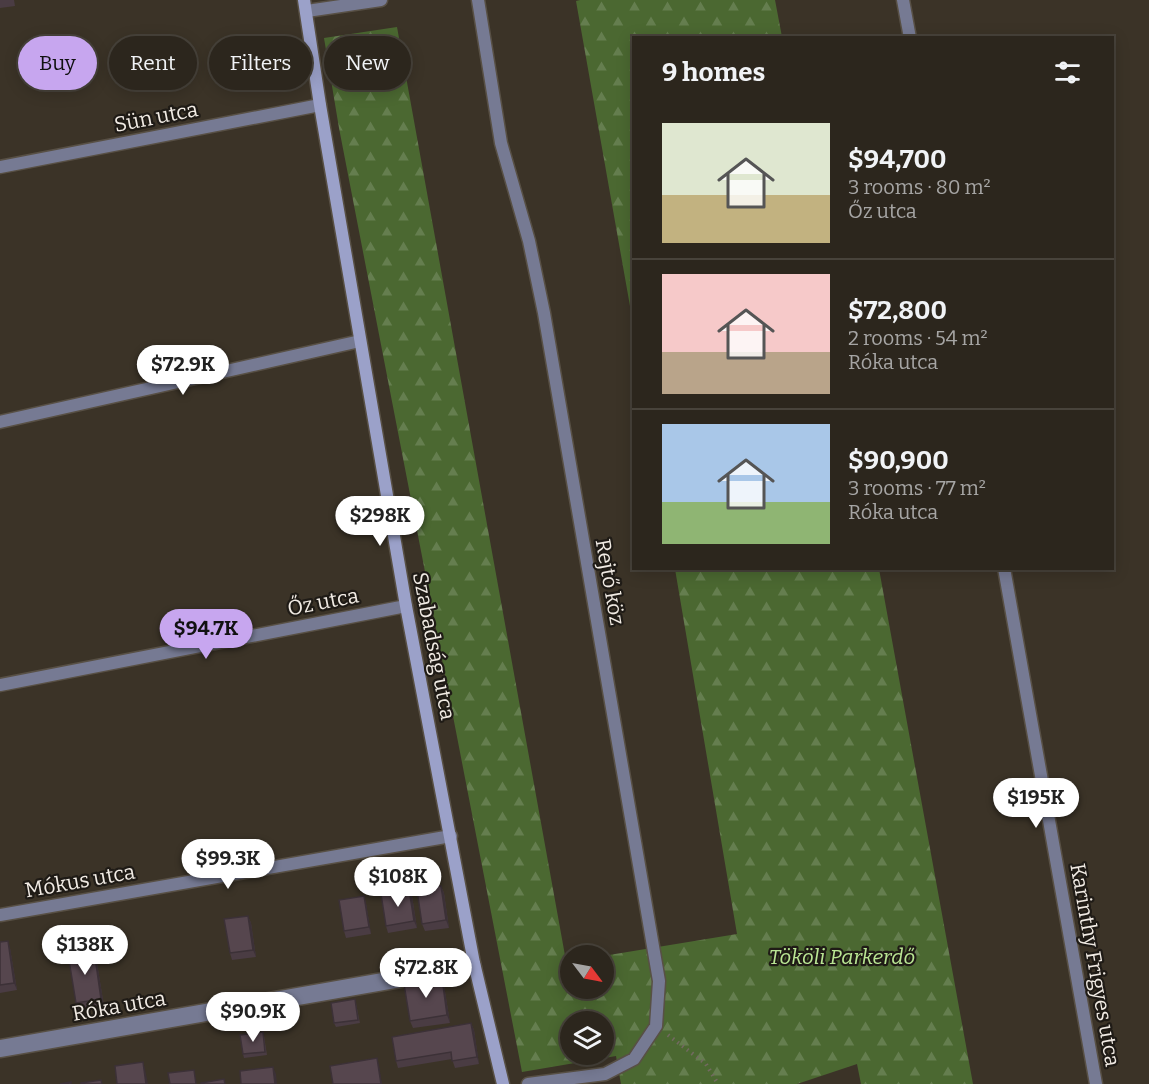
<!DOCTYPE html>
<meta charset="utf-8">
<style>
:root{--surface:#2c261d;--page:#342e26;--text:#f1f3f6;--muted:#a6a5a4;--line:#48433b;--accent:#c7a6ef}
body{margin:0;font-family:Bitter,serif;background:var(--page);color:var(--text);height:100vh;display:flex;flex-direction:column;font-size:22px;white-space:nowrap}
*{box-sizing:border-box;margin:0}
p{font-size:20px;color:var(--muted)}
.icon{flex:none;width:33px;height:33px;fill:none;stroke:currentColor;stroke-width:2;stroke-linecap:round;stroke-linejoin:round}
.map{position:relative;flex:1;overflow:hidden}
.details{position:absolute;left:632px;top:36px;width:482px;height:534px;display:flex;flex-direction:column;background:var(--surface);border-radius:0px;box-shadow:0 3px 15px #0003,0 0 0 2px var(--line)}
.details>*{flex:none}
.guide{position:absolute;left:18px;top:36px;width:524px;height:54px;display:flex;gap:12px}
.needle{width:39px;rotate:122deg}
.buttons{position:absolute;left:560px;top:945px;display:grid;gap:12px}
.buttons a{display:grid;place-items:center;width:54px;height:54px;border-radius:50%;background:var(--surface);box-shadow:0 3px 15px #0003,0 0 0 2px var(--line);font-size:30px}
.price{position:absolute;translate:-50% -51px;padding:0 14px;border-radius:21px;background:#fff;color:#222;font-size:20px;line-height:39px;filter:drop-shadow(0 2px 3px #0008)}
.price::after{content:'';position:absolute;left:50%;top:36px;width:18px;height:14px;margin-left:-9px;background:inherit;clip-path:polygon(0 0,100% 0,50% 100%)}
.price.current{background:var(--accent);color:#111}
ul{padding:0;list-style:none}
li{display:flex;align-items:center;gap:18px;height:150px;padding:0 30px}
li+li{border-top:2px solid var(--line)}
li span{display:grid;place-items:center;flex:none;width:168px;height:120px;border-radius:0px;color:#555}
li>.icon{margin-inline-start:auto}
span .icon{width:72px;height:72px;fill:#fffc;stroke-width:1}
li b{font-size:26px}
h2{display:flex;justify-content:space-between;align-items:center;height:72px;padding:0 30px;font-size:26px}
.pill{padding:0 21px;border-radius:27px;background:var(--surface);box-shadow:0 3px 15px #0003,0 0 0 2px var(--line);font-size:21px;line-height:54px}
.pill.current{background:var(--accent);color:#111}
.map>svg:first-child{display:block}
</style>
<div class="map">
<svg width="1149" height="1084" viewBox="0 0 1149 1084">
<defs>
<pattern id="forest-firs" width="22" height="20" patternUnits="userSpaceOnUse" patternTransform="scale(1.5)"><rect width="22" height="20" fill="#4b6831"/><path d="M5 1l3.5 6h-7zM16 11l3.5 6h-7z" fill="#657e4f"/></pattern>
</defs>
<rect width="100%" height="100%" fill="#3b3327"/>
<path fill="url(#forest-firs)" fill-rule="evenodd" d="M 580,0 L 775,0 L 782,37 L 633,38 L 633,323 L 576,1 Z
M 397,27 L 566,961 L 570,961 L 570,988 L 603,988 L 603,956 L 737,934 L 675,569 L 879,569 L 973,1084 L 861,1084 L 857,1064 L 797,1084 L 621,1084 L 616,1056 L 522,1072 L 339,128 L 324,38 ZM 570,1022 L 603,1022 L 603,1054 L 570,1054 Z"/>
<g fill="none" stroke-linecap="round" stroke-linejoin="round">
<g stroke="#585045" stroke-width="15">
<path id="street" d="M 478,0 L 501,143 L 529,241 L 544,313 L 659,981 L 656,1026 L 634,1059 L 605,1074 L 528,1084
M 903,0 L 910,38
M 307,11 L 381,0
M 0,167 L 320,105
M 0,422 L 360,341
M 1004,568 L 1096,1084
M 0,685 L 406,606
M 0,915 L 451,836
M 0,1046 L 474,963 L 475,968 L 0,1051"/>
</g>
<g stroke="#585045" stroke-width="15">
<path id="secondary" d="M 304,0 L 320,105 L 406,606 L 474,963 L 503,1084"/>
</g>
<path stroke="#726a60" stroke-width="4" stroke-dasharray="1.5 4.5" stroke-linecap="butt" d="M 668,1035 L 706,1064 L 718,1084"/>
<use href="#street" stroke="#767a93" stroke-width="12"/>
<use href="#secondary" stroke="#9ba1c9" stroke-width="12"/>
</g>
<path fill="#4a3c43" d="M 0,0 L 14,0 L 15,6 L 0,8 Z
M 441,886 L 444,893 L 449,928 L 425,931 L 422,924 Z
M 409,889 L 412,896 L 417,928 L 388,933 L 386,926 Z
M 364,896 L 366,903 L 371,934 L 346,938 L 344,931 Z
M 248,916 L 251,923 L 256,957 L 232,960 L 230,953 Z
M 0,942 L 10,948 L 17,990 L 0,993 Z
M 94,950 L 96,957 L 104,1006 L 78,1010 L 76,1003 Z
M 442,978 L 444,985 L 450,1023 L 413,1028 L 410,1021 Z
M 355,999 L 360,1023 L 336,1027 L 334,1023 Z
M 471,1023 L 474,1030 L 479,1064 L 455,1068 L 452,1059 L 398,1068 L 396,1061 Z
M 263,1032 L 264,1036 L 267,1055 L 244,1058 L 243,1054 Z"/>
<path fill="#3c3137" d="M 441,886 L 444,893 L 449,928 L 446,920 Z
M 409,889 L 412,896 L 417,928 L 414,921 Z
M 364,896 L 366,903 L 371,934 L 369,927 Z
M 248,916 L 251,923 L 256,957 L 253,950 Z
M 8,941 L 10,948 L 17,990 L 14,983 Z
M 94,950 L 96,957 L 104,1006 L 101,999 Z
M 442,978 L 444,985 L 450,1023 L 447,1015 Z
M 471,1023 L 474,1030 L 479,1064 L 477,1057 Z
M 377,1058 L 379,1065 L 382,1084 L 381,1084 Z
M 143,1062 L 145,1069 L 148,1084 L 146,1084 Z
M 273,1067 L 276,1074 L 277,1084 L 275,1084 Z"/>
<path fill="#56464e" stroke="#3c3137" stroke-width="1.5" d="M 441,886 L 446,920 L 422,924 L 417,890 Z
M 409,889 L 414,921 L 386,926 L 381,894 Z
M 364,896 L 369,927 L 344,931 L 339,900 Z
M 248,916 L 253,950 L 230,953 L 224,919 Z
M 8,941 L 14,983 L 0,985 L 0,942 Z
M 94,950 L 101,999 L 76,1003 L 68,954 Z
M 442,978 L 447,1015 L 410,1021 L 404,984 Z
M 355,999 L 358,1020 L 334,1023 L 331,1003 Z
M 471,1023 L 477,1057 L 452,1061 L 451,1052 L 396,1061 L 392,1037 Z
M 263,1032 L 265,1052 L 243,1054 L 240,1035 Z
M 377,1058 L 381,1084 L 333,1084 L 330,1066 Z
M 143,1062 L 146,1084 L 117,1084 L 115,1066 Z
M 273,1067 L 275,1084 L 241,1084 L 240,1071 Z
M 194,1070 L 196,1084 L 170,1084 L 168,1073 Z
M 224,1079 L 225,1084 L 201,1084 L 201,1083 Z
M 101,1080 L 102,1084 L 81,1084 L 81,1083 Z
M 71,1082 L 71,1084 L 60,1084 Z"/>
<g text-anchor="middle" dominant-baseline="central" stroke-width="4.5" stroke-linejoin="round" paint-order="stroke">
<g font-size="21" fill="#f1ebe4" stroke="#1f1b16">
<text transform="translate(156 117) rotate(-11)">Sün utca</text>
<text transform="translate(610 582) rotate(80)">Rejtő köz</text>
<text transform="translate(323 602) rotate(-11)">Őz utca</text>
<text transform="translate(434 646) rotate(79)">Szabadság utca</text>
<text transform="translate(80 881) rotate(-10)">Mókus utca</text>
<text transform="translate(1095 965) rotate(80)">Karinthy Frigyes utca</text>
<text transform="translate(119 1006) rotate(-10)">Róka utca</text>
</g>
<g font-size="21" font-style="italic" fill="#bae694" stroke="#1f1b16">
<text x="842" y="957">Tököli Parkerdő</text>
</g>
</g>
</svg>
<div class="buttons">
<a><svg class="needle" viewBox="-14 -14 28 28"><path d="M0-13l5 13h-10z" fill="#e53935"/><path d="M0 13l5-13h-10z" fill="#a6a5a4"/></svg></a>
<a><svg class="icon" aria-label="layers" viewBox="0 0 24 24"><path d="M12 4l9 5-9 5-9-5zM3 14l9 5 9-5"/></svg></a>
</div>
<b class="price" style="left:183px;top:396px">$72.9K</b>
<b class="price" style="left:380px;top:547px">$298K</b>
<b class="price current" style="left:206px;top:660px">$94.7K</b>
<b class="price" style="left:1036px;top:829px">$195K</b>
<b class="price" style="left:228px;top:890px">$99.3K</b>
<b class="price" style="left:398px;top:908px">$108K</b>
<b class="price" style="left:85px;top:976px">$138K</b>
<b class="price" style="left:426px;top:999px">$72.8K</b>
<b class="price" style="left:253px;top:1043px">$90.9K</b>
<div class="guide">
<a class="pill current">Buy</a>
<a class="pill">Rent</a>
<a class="pill">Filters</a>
<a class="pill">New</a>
</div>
<section class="details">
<h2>9 homes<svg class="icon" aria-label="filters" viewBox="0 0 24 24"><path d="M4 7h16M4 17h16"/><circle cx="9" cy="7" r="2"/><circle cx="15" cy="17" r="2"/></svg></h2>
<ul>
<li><span style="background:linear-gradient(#dfe7d0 60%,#c2b280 0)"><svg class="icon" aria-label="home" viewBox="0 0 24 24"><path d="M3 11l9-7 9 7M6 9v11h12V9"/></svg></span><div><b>$94,700</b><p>3 rooms · 80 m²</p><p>Őz utca</p></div></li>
<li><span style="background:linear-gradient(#f6c9c9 65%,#b9a48a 0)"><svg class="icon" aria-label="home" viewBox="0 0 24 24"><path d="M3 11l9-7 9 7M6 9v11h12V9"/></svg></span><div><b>$72,800</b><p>2 rooms · 54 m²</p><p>Róka utca</p></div></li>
<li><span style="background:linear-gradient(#a9c7e8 65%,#8fb573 0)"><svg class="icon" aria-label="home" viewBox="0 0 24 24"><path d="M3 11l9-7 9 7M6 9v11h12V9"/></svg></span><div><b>$90,900</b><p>3 rooms · 77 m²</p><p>Róka utca</p></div></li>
</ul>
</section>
</div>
